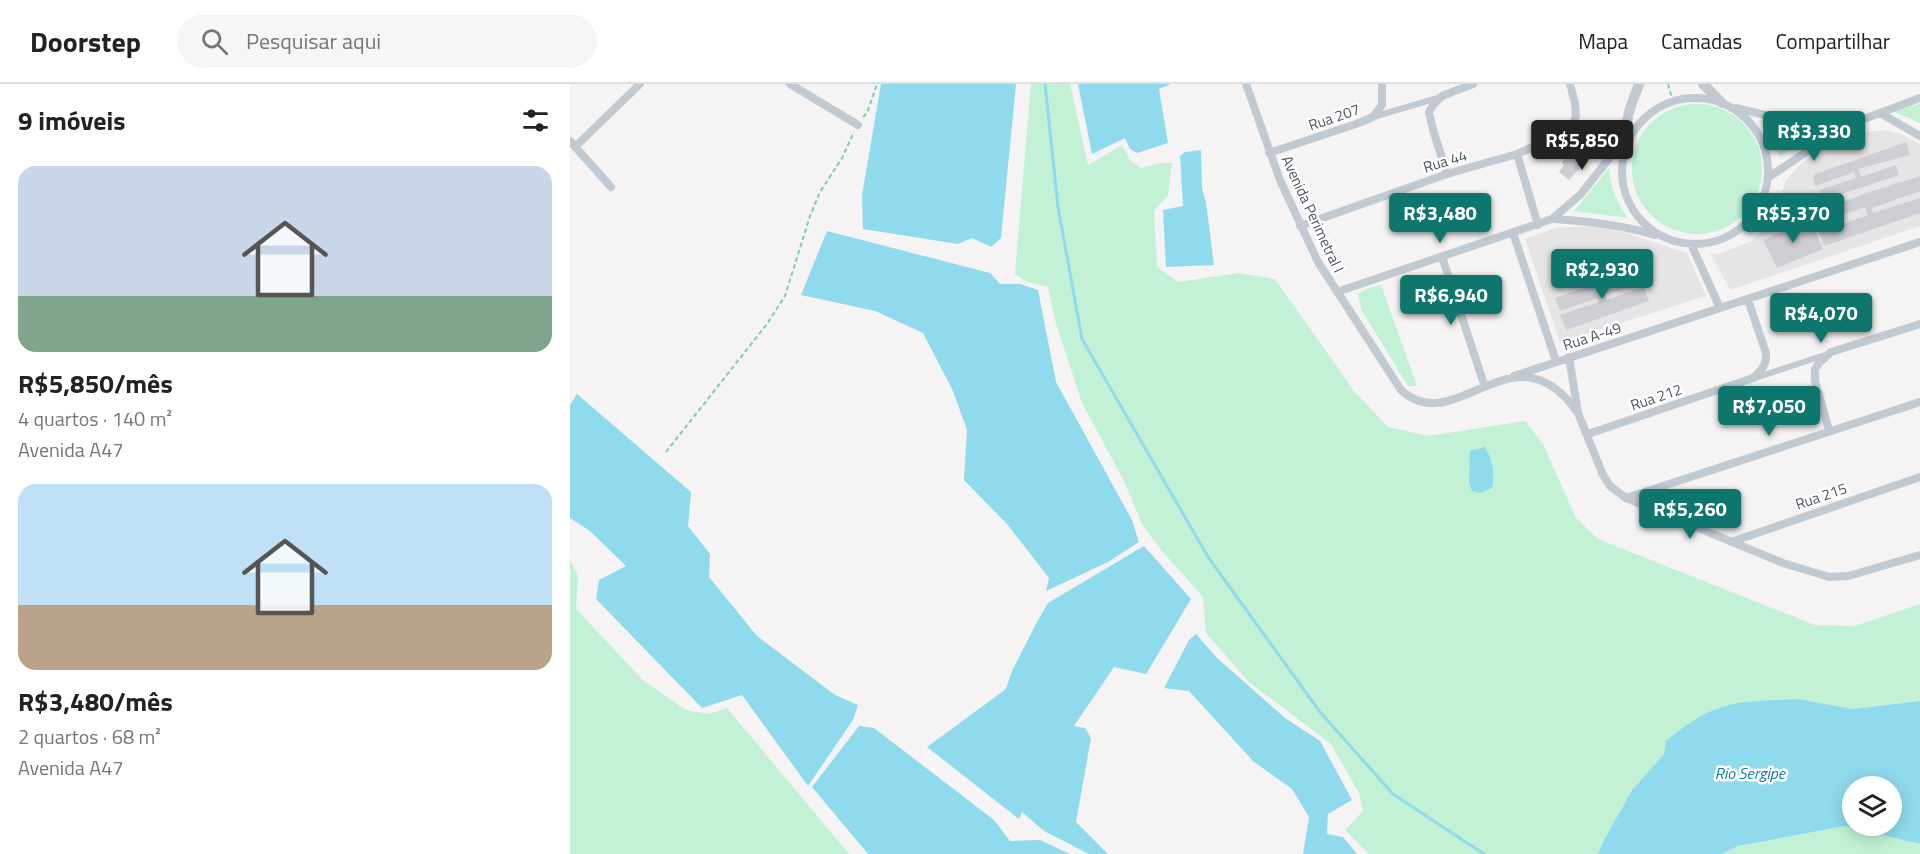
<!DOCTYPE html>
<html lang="pt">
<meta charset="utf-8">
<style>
:root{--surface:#fff;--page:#f6f6f6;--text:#222;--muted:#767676;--line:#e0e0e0;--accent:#0f766e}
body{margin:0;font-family:"Titillium Web",sans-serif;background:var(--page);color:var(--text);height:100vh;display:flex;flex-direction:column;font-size:22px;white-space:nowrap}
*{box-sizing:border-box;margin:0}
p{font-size:20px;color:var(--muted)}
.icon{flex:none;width:33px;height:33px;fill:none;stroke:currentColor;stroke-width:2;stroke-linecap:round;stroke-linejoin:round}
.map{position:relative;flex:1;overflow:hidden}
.side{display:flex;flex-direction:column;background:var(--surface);width:570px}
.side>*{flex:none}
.tools{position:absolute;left:1272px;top:692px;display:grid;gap:12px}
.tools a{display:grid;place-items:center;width:60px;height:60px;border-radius:50%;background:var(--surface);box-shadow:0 3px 15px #0003;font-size:30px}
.price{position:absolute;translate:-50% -51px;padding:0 14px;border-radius:6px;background:var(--accent);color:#fff;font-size:20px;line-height:39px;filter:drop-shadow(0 2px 3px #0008)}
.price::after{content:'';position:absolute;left:50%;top:36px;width:18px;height:14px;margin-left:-9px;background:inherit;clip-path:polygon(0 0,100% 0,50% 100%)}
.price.active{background:#222;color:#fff}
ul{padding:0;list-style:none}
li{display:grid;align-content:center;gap:12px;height:318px;padding:0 18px}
li span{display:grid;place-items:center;height:186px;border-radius:18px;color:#555}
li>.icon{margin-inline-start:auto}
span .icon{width:108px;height:108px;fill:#fffc;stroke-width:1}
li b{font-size:26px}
h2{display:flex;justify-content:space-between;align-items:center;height:72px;padding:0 18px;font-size:26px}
header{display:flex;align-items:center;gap:36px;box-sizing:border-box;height:84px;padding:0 30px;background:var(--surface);border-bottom:2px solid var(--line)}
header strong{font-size:28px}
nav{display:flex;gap:33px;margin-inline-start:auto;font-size:21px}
.search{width:420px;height:54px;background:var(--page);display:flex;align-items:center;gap:15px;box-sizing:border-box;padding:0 21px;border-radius:33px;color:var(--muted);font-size:22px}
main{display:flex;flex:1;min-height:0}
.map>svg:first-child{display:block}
</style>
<header>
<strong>Doorstep</strong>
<div class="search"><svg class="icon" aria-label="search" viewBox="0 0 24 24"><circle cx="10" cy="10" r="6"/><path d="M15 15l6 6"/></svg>Pesquisar aqui</div>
<nav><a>Mapa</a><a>Camadas</a><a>Compartilhar</a></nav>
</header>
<main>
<section class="side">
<h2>9 imóveis<svg class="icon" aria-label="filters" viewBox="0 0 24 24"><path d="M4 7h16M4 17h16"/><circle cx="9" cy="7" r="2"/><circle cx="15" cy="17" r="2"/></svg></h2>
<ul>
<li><span style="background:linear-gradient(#c9d6e8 70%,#7fa58c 0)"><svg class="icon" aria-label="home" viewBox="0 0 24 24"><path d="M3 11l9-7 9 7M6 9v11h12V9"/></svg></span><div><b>R$5,850/mês</b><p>4 quartos · 140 m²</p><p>Avenida A47</p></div></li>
<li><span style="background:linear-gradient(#bfe0f5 65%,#b9a48a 0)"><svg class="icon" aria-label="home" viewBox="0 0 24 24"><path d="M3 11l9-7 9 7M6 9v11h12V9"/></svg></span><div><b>R$3,480/mês</b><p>2 quartos · 68 m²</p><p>Avenida A47</p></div></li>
</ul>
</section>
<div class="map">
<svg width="1350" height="770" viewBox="0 0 1350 770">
<rect width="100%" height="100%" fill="#f5f3f3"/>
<path fill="#e6e4e5" d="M 1314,46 L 1331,50 L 1350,60 L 1350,142 L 1160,206 L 1140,169 L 1149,170 L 1180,158 L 1191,148 L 1209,117 L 1216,96 L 1230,81 L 1247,67 L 1271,54 L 1295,48 Z
M 1022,142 L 1056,149 L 1117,169 L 1136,212 L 990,258 L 955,155 L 986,144 Z"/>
<path fill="#c3f1d5" d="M 461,0 L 500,0 L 518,81 L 552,61 L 560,76 L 571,84 L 591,79 L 602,79 L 598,111 L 584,127 L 587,183 L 608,198 L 669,189 L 705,195 L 784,307 L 818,343 L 858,352 L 955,337 L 973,360 L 1006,434 L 1028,455 L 1245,541 L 1285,542 L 1350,520 L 1350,617 L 1283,625 L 1228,615 L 1172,619 L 1094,670 L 1062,706 L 1034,756 L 1028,770 L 799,770 L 775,746 L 793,727 L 789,709 L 761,660 L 680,599 L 636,549 L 633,513 L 591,466 L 573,442 L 553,395 L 512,319 L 486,240 L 478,203 L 457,198 L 445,190 Z
M 1350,20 L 1350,39 L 1322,27 Z
M1062 85a65 65 0 1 1 130 0a65 65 0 1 1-130 0Z
M 1190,36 L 1248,45 L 1210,73 L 1199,47 Z
M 1039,84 C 1041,104 1046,118 1058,134 L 1004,127 Z
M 811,201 L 847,302 L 838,302 L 791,225 L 788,210 L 798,204 Z
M 0,476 L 8,491 L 6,525 L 72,595 L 101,616 L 116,626 L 139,630 L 157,624 L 279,770 L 0,770 Z
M 1275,742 L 1350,760 L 1350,770 L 1152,770 L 1168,762 Z"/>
<path fill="#90daee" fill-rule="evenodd" d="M 311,0 L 446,0 L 431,154 L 421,163 L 402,154 L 388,160 L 293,145 L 292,111 Z
M 508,0 L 601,0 L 589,5 L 598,59 L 567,69 L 560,65 L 555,54 L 522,70 Z
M 631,66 L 632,104 L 636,118 L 644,181 L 596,183 L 593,126 L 613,122 L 610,72 L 615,68 Z
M 257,147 L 420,189 L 430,200 L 450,200 L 468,206 L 486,298 L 562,436 L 569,458 L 538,478 L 476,507 L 479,494 L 437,440 L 394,396 L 397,346 L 383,307 L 353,249 L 305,227 L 231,211 Z
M 7,310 L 121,408 L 118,442 L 140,470 L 139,493 L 187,552 L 265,611 L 288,621 L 283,636 L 238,702 L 172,611 L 132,624 L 26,515 L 29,496 L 56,482 L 20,447 L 0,434 L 0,321 Z
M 915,363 C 923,377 925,389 922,404 L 910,409 L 902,407 L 899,399 L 900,367 Z
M 574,462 L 621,515 L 576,590 L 544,583 L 504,642 L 515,644 L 521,654 L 506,738 L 538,770 L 519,770 L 474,747 L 452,728 L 449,735 L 357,663 L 436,605 L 442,587 L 468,536 L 478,519 Z
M 626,550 L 646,573 L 715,634 L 750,657 L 782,716 L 758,730 L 757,750 L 773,753 L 787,770 L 733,770 L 739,733 L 722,705 L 683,677 L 619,607 L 594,604 L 619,556 Z
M 1228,615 L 1283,625 L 1350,617 L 1350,760 L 1275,742 L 1168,762 L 1152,770 L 1028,770 L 1034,756 L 1062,706 L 1094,670 L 1096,657 C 1111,645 1126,633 1144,626 C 1169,615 1201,617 1228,615 ZM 1282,702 L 1322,702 L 1322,741 L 1282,741 Z
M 289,642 L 304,644 L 424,736 L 440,757 L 470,756 L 500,770 L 298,770 L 242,703 Z"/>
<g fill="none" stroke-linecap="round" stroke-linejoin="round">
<path stroke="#90daee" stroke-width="3" d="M 475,0 L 488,123 L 512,255 L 638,473 L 750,628 L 823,710 L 914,770"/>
</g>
<path fill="#cdcfd5" d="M 1013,50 L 1024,61 L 1020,66 L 1024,69 L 999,96 L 989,88 L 994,81 L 992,78 L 996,73 L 1000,75 L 1005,68 L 1004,67 L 1012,56 L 1010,54 Z
M 1336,58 L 1340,71 L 1288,85 L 1291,93 L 1326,81 L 1329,91 L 1254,116 L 1250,106 L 1286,94 L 1284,88 L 1245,102 L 1243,91 Z
M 1350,92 L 1350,107 L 1302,124 L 1303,129 L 1350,114 L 1350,129 L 1254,162 L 1249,148 L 1298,131 L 1295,123 L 1244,141 L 1241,131 L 1291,111 Z
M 1240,135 L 1253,165 L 1207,184 L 1193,156 Z
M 1068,185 L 1073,198 L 1035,211 L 1036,216 L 1074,203 L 1079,217 L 996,246 L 990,231 L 1029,218 L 1028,214 L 990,227 L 985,214 Z
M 1160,412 L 1165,434 L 1151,441 L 1151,435 L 1135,436 L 1120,427 Z"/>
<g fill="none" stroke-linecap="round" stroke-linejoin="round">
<path stroke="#7ad0a6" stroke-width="2" stroke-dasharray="4.5 3" stroke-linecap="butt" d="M 1098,0 L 1103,18
M 293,33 L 297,29 L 307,0
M 96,368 L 197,240 L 215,212 L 240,132 L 250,108 L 272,74 L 284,48"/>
<path stroke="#c1cad2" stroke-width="6" d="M 803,33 L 871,13
M 1185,294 L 1258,270"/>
<path stroke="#c1cad2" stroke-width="8" d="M 220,0 L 288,41
M 676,0 L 710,96 L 748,178 L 831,306 C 886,357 944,237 1008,329
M1052 87a73 73 0 1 1 146 0a73 73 0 1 1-146 0Z
M 1166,24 L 1233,40 L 1274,42
M 1310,29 L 1350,52
M 0,57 L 41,103
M 5,63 L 70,0
M 699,69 L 786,40 L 803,33 L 812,21 L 812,0
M 947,70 L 968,141
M 877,90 L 863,46 L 859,28 L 863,21 L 872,12 L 903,0
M 1199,93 L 1275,42 L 1350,14
M 983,135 C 1018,137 1051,141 1085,151
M 730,142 L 877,90 L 947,70 L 990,51 L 1002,43 L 1006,32 L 1005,19 L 1000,0
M 943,149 L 986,277
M 1121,160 L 1150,224
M 872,173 L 915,303
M 767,208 L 982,135 L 1011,110 L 1041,72 L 1056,61
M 999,273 L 1008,329 L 1033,391 L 1040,402 L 1056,414 L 1213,479 L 1259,493 L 1278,492 L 1350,471
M 944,292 L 1350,158
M 1259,346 L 1245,297 L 1245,285 L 1249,279 L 1261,268 L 1350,240
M 1018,350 L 1183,294 C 1191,287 1197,281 1196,269 L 1178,216
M 1056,414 L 1350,318
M 1161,458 L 1350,393"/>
<path stroke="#c1cad2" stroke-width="10" d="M 1133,0 L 1152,19
M 1059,56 C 1053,35 1062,20 1069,0"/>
</g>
<g text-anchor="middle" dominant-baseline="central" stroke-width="5" stroke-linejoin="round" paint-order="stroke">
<g font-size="15" fill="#4a5661" stroke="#fff">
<text transform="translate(764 33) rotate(-19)">Rua 207</text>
<text transform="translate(875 77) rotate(-17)">Rua 44</text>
<text transform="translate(743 130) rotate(65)">Avenida Perimetral I</text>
<text transform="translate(1022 252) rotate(-18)">Rua A-49</text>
<text transform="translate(1086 313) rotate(-19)">Rua 212</text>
<text transform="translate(1251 412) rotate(-19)">Rua 215</text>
</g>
<g font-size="16" font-style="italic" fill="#0c7c9b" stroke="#fff">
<text x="1180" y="689">Rio Sergipe</text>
</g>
</g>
</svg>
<div class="tools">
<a><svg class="icon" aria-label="layers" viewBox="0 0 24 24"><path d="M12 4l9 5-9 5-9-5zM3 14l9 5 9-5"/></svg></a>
</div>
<b class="price" style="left:1244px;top:78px">R$3,330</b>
<b class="price active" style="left:1012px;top:87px">R$5,850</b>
<b class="price" style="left:870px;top:160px">R$3,480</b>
<b class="price" style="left:1223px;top:160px">R$5,370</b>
<b class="price" style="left:1032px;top:216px">R$2,930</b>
<b class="price" style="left:881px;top:242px">R$6,940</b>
<b class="price" style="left:1251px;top:260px">R$4,070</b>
<b class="price" style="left:1199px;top:353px">R$7,050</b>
<b class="price" style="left:1120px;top:456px">R$5,260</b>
</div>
</main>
